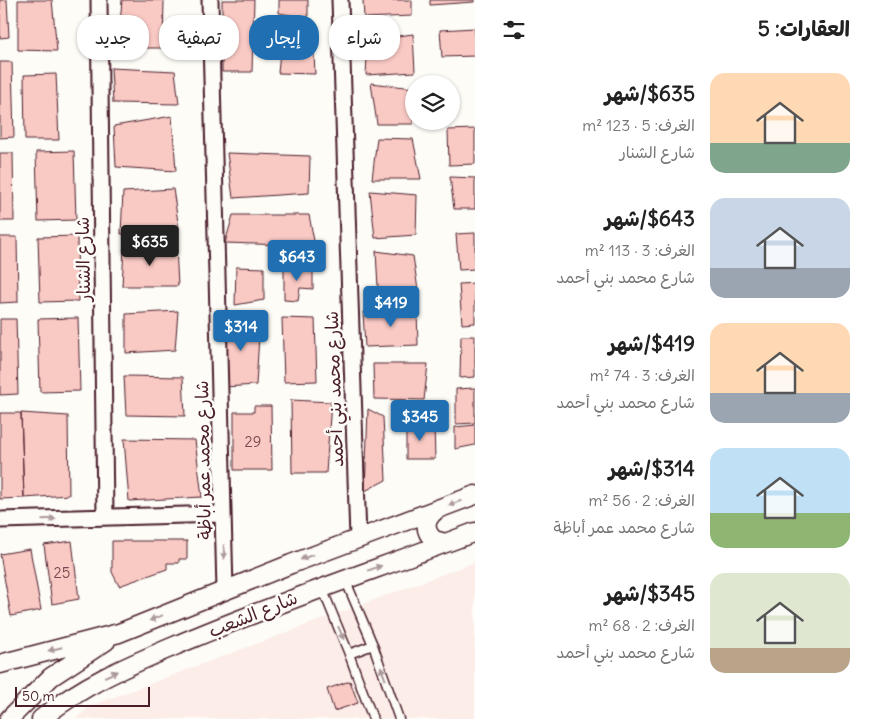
<!DOCTYPE html>
<html lang="ar">
<meta charset="utf-8">
<style>
:root{--surface:#fff;--page:#f6f6f6;--text:#222;--muted:#767676;--accent:#1f6fb2}
body{margin:0;font-family:Delius,"Playpen Sans Arabic",sans-serif;background:var(--page);color:var(--text);direction:rtl;height:100vh;display:flex;flex-direction:column;font-size:19px;white-space:nowrap}
*{box-sizing:border-box;margin:0}
p{font-size:16px;color:var(--muted)}
.icon{flex:none;width:28px;height:28px;fill:none;stroke:currentColor;stroke-width:2;stroke-linecap:round;stroke-linejoin:round}
.map{position:relative;flex:1;overflow:hidden;direction:ltr}
.sheet{display:flex;flex-direction:column;background:var(--surface);width:400px}
.sheet>*{flex:none}
.guide{position:absolute;left:15px;top:15px;width:385px;height:45px;direction:rtl;display:flex;gap:10px}
.fabs{position:absolute;left:405px;top:75px;display:grid;gap:10px}
.fabs a{display:grid;place-items:center;width:55px;height:55px;border-radius:50%;background:var(--surface);box-shadow:0 1px 4px #0004;font-size:25px}
.scale{position:absolute;left:15px;bottom:12px;width:135px;box-sizing:border-box;padding-left:5px;border:2px solid #4a1f2b;border-top:0;font-size:14px;line-height:18px;white-space:nowrap;color:#4a1f2b;-webkit-text-stroke:4px #fdfcf7;paint-order:stroke}
.price{position:absolute;translate:-50% -42px;padding:0 11px;border-radius:5px;background:var(--accent);color:#fff;font-size:16px;line-height:32px;filter:drop-shadow(0 1px 2px #0008)}
.price::after{content:'';position:absolute;left:50%;top:30px;width:15px;height:11px;margin-left:-8px;background:inherit;clip-path:polygon(0 0,100% 0,50% 100%)}
.price.selected{background:#222;color:#fff}
ul{padding:0;list-style:none}
li{display:flex;align-items:center;gap:15px;height:125px;padding:0 25px}
li span{display:grid;place-items:center;flex:none;width:140px;height:100px;border-radius:15px;color:#555}
li>.icon{margin-inline-start:auto}
span .icon{width:60px;height:60px;fill:#fffc;stroke-width:1}
li b{font-size:21px}
h2{display:flex;justify-content:space-between;align-items:center;height:60px;padding:0 25px;font-size:21px}
.pill{padding:0 18px;border-radius:20px;background:var(--surface);box-shadow:0 1px 4px #0004;font-size:18px;line-height:45px}
.pill.selected{background:var(--accent);color:#fff}
main{display:flex;flex:1;min-height:0}
.map>svg:first-child{display:block}
</style>
<main>
<section class="sheet">
<h2>العقارات: 5<svg class="icon" aria-label="filters" viewBox="0 0 24 24"><path d="M4 7h16M4 17h16"/><circle cx="9" cy="7" r="2"/><circle cx="15" cy="17" r="2"/></svg></h2>
<ul>
<li><span style="background:linear-gradient(#ffd9b3 70%,#7fa58c 0)"><svg class="icon" aria-label="home" viewBox="0 0 24 24"><path d="M3 11l9-7 9 7M6 9v11h12V9"/></svg></span><div><b>$635/شهر</b><p>الغرف: 5 · 123 m²</p><p>شارع الشنار</p></div></li>
<li><span style="background:linear-gradient(#c9d6e8 70%,#9aa5b1 0)"><svg class="icon" aria-label="home" viewBox="0 0 24 24"><path d="M3 11l9-7 9 7M6 9v11h12V9"/></svg></span><div><b>$643/شهر</b><p>الغرف: 3 · 113 m²</p><p>شارع محمد بني أحمد</p></div></li>
<li><span style="background:linear-gradient(#ffd9b3 70%,#9aa5b1 0)"><svg class="icon" aria-label="home" viewBox="0 0 24 24"><path d="M3 11l9-7 9 7M6 9v11h12V9"/></svg></span><div><b>$419/شهر</b><p>الغرف: 3 · 74 m²</p><p>شارع محمد بني أحمد</p></div></li>
<li><span style="background:linear-gradient(#bfe0f5 65%,#8fb573 0)"><svg class="icon" aria-label="home" viewBox="0 0 24 24"><path d="M3 11l9-7 9 7M6 9v11h12V9"/></svg></span><div><b>$314/شهر</b><p>الغرف: 2 · 56 m²</p><p>شارع محمد عمر أباظة</p></div></li>
<li><span style="background:linear-gradient(#dfe7d0 75%,#b9a48a 0)"><svg class="icon" aria-label="home" viewBox="0 0 24 24"><path d="M3 11l9-7 9 7M6 9v11h12V9"/></svg></span><div><b>$345/شهر</b><p>الغرف: 2 · 68 m²</p><p>شارع محمد بني أحمد</p></div></li>
</ul>
</section>
<div class="map">
<svg width="475" height="719" viewBox="0 0 475 719">
<rect width="100%" height="100%" fill="#fdfcf7"/>
<filter id="ink" filterUnits="userSpaceOnUse"><feTurbulence type="fractalNoise" baseFrequency=".02" numOctaves="2"/><feDisplacementMap in="SourceGraphic" scale="10" xChannelSelector="R" yChannelSelector="G"/><feConvolveMatrix kernelMatrix="1 2 1 2 8 2 1 2 1" color-interpolation-filters="sRGB"/></filter>
<g filter="url(#ink)">
<path fill="#fcede8" d="M 475,562 L 475,719 L 76,719 L 90,706 Z"/>
<path fill="#f9c9c4" stroke="#4a1f2b" d="M 0,0 L 7,0 L 9,37 L 0,38 Z
M 18,0 L 52,0 L 57,51 L 18,50 Z
M 122,0 L 164,0 L 163,48 L 118,48 Z
M 222,0 L 254,0 L 252,72 L 222,72 Z
M 279,0 L 308,0 L 308,18 L 279,13 Z
M 363,0 L 412,0 L 412,16 L 364,18 Z
M 430,0 L 474,0 L 474,2 L 430,5 Z
M 475,28 L 475,56 L 442,57 L 440,30 Z
M 282,30 L 313,33 L 315,74 L 278,73 Z
M 413,34 L 415,72 L 366,75 L 368,40 Z
M 0,62 L 12,62 L 14,137 L 0,138 Z
M 111,68 L 175,71 L 179,104 L 113,103 Z
M 56,74 L 59,140 L 25,140 L 24,75 Z
M 371,83 L 414,88 L 413,124 L 377,124 Z
M 172,116 L 176,171 L 116,167 L 114,126 Z
M 475,129 L 475,164 L 449,165 L 448,130 Z
M 377,138 L 413,139 L 421,179 L 372,179 Z
M 74,151 L 76,220 L 38,221 L 36,152 Z
M 0,153 L 13,153 L 14,221 L 0,221 Z
M 227,153 L 310,156 L 309,193 L 233,198 Z
M 450,177 L 475,178 L 475,209 L 454,209 Z
M 173,189 L 179,229 L 121,234 L 123,192 Z
M 370,191 L 417,195 L 416,235 L 375,238 Z
M 233,215 L 309,215 L 315,246 L 225,243 Z
M 475,233 L 475,269 L 459,270 L 456,234 Z
M 77,236 L 78,301 L 40,302 L 38,237 Z
M 0,237 L 17,237 L 18,302 L 0,303 Z
M 176,247 L 178,286 L 122,286 L 124,248 Z
M 376,251 L 413,256 L 418,290 L 378,288 Z
M 284,266 L 313,269 L 313,289 L 300,288 L 298,301 L 284,300 Z
M 236,267 L 264,268 L 264,300 L 235,305 Z
M 475,283 L 475,323 L 462,324 L 459,284 Z
M 417,310 L 418,345 L 365,347 L 363,312 Z
M 178,311 L 175,350 L 126,353 L 126,314 Z
M 78,318 L 80,391 L 40,392 L 38,319 Z
M 282,318 L 315,319 L 317,381 L 284,382 Z
M 0,319 L 16,319 L 18,394 L 0,395 Z
M 226,319 L 260,320 L 256,385 L 224,387 Z
M 461,336 L 475,336 L 475,377 L 460,378 Z
M 373,364 L 428,364 L 424,400 L 374,399 Z
M 124,376 L 183,377 L 185,416 L 126,415 Z
M 475,388 L 475,423 L 456,424 L 456,389 Z
M 291,400 L 331,402 L 326,473 L 292,473 Z
M 254,406 L 271,406 L 272,470 L 234,470 L 234,412 L 254,412 Z
M 368,409 L 383,417 L 386,480 L 365,491 Z
M 0,413 L 21,413 L 24,498 L 0,499 Z
M 21,413 L 68,416 L 69,495 L 24,498 Z
M 406,424 L 434,424 L 435,459 L 406,459 Z
M 475,425 L 475,445 L 455,449 L 455,427 Z
M 124,439 L 195,440 L 202,497 L 129,501 Z
M 72,541 L 79,599 L 52,604 L 44,545 Z
M 112,541 L 187,541 L 187,559 L 179,559 L 179,563 L 167,563 L 167,569 L 119,586 L 112,572 Z
M 30,549 L 41,610 L 11,616 L 0,554 Z
M 350,681 L 358,703 L 334,711 L 327,689 Z"/>
<g fill="none" stroke-linecap="round" stroke-linejoin="round">
<g stroke="#4a1f2b" stroke-width="11">
<path id="service" d="M 345,579 L 373,645 L 399,719
M 322,588 L 349,654 L 373,719
M 349,654 L 373,645"/>
</g>
<g stroke="#4a1f2b" stroke-width="19">
<path id="minor" d="M 99,0 L 105,517
M 210,0 L 225,590
M 340,0 L 358,538
M 0,520 L 223,514"/>
</g>
<g stroke="#4a1f2b" stroke-width="21">
<path id="tertiary" d="M 435,511 C 424,520 424,531 434,540 L 445,543
M 0,664 L 119,633 L 291,564 L 475,495
M 9,719 L 51,677 L 106,641
M 41,719 C 87,681 137,662 191,639 C 284,600 380,568 475,532"/>
</g>
<use href="#service" stroke="#fdfcf7" stroke-width="8"/>
<use href="#minor" stroke="#fdfcf7" stroke-width="15"/>
<use href="#tertiary" stroke="#fdfcf7" stroke-width="18"/>
</g>
<defs><path id="oneway-solid" d="M-6-.8H1V-3.2L6.5 0L1 3.2V.8H-6Z" transform="scale(1.25)"/></defs>
<g fill="#ac999b">
<use href="#oneway-solid" transform="translate(455 503) rotate(159)"/>
<use href="#oneway-solid" transform="translate(49 519) rotate(-2)"/>
<use href="#oneway-solid" transform="translate(224 552) rotate(88)"/>
<use href="#oneway-solid" transform="translate(307 557) rotate(159)"/>
<use href="#oneway-solid" transform="translate(375 568) rotate(-19)"/>
<use href="#oneway-solid" transform="translate(156 618) rotate(158)"/>
<use href="#oneway-solid" transform="translate(341 633) rotate(67)"/>
<use href="#oneway-solid" transform="translate(55 649) rotate(166)"/>
<use href="#oneway-solid" transform="translate(383 673) rotate(-110)"/>
<use href="#oneway-solid" transform="translate(111 674) rotate(-25)"/>
</g>
</g>
<g text-anchor="middle" dominant-baseline="central" stroke-width="5" stroke-linejoin="round" paint-order="stroke">
<g font-size="15" fill="#764a51">
<text x="253" y="441">29</text>
<text x="62" y="572">25</text>
</g>
<g font-size="18" fill="#4a1f2b" stroke="#fdfcf7">
<text transform="translate(83 259) rotate(-91)">شارع الشنار</text>
<text transform="translate(334 389) rotate(-92)">شارع محمد بني أحمد</text>
<text transform="translate(203 460) rotate(-91)">شارع محمد عمر أباظة</text>
<text transform="translate(253 614) rotate(-22)">شارع الشعب</text>
</g>
</g>
</svg>
<div class="fabs">
<a><svg class="icon" aria-label="layers" viewBox="0 0 24 24"><path d="M12 4l9 5-9 5-9-5zM3 14l9 5 9-5"/></svg></a>
</div>
<div class="scale">50 m</div>
<b class="price selected" style="left:150px;top:267px">$635</b>
<b class="price" style="left:297px;top:282px">$643</b>
<b class="price" style="left:391px;top:328px">$419</b>
<b class="price" style="left:241px;top:352px">$314</b>
<b class="price" style="left:420px;top:442px">$345</b>
<div class="guide">
<a class="pill">شراء</a>
<a class="pill selected">إيجار</a>
<a class="pill">تصفية</a>
<a class="pill">جديد</a>
</div>
</div>
</main>
